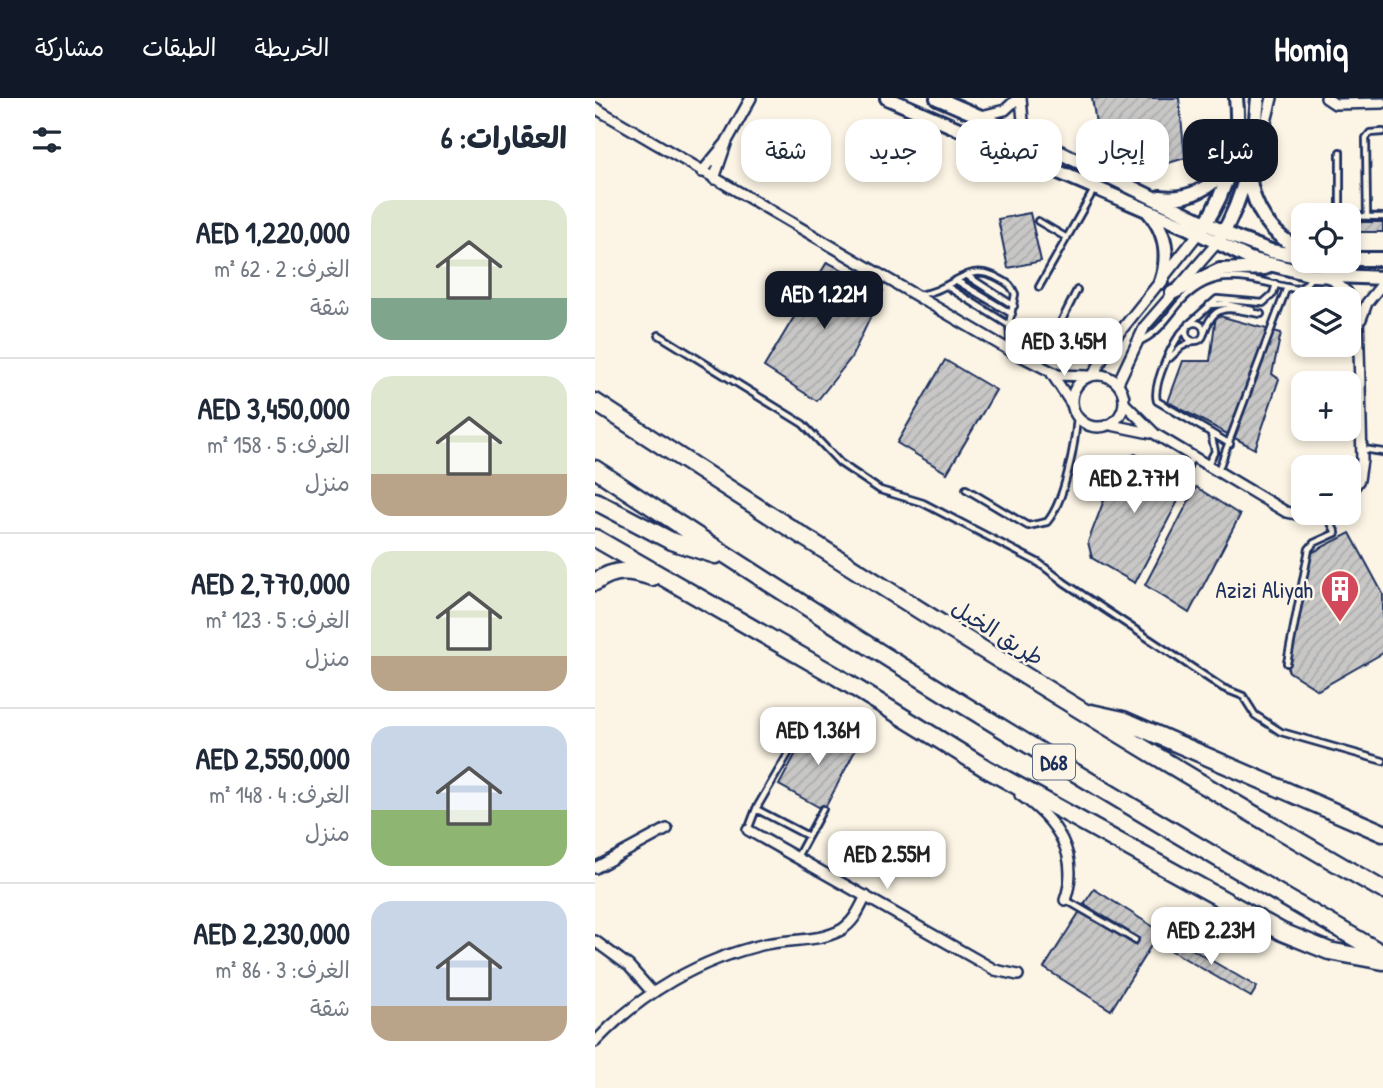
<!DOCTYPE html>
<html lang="ar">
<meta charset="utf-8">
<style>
:root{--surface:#fff;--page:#f2f2f3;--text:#1f2937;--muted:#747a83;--line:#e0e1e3;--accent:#111827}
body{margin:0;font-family:"Patrick Hand","Playpen Sans Arabic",sans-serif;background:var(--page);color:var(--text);direction:rtl;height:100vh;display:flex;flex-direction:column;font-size:26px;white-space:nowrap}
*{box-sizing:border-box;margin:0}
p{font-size:23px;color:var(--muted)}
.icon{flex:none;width:38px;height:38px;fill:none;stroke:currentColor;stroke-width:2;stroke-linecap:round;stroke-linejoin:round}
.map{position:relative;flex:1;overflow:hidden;direction:ltr}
.details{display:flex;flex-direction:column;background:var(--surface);width:595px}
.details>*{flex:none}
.top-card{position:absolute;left:21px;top:21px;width:662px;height:63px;direction:rtl;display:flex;gap:14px}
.fabs{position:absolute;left:696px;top:105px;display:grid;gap:14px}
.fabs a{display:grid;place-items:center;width:70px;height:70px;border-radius:14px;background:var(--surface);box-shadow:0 4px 10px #0003;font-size:35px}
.price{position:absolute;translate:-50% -60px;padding:0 16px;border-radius:14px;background:#fff;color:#222;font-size:23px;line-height:46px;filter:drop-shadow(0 2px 4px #0008)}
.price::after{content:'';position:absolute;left:50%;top:42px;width:21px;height:16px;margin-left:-10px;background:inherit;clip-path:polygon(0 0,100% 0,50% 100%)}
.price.active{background:var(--accent);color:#fff}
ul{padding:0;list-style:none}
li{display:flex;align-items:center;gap:21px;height:175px;padding:0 28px}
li+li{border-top:2px solid var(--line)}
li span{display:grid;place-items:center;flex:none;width:196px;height:140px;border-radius:21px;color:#555}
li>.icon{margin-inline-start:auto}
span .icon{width:84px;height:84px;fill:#fffc;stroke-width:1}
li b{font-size:30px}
h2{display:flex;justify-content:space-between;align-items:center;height:84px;padding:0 28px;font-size:30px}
.chip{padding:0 24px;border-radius:21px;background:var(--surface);box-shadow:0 4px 10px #0003;font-size:24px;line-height:63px}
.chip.active{background:var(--accent);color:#fff}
header{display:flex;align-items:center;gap:42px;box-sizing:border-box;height:98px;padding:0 35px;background:var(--accent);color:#fff}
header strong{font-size:33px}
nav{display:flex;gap:38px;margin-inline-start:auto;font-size:24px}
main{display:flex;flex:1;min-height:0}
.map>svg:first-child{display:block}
</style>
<header>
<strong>Homiq</strong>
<nav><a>الخريطة</a><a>الطبقات</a><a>مشاركة</a></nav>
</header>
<main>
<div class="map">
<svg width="788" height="990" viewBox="0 0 788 990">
<defs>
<pattern id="building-hatch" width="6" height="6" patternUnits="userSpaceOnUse" patternTransform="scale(1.75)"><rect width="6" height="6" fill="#c8c7c6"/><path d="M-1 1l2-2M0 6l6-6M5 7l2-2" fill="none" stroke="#ababac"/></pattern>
</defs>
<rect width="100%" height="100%" fill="#fcf5e5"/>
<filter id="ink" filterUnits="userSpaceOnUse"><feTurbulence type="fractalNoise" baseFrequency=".0143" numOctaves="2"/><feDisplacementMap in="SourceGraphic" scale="14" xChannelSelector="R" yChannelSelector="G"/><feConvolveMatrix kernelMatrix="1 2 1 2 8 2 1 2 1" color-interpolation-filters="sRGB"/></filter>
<g filter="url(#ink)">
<path fill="url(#building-hatch)" stroke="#1b2f5e" stroke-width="2" d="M 497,0 L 584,0 L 590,60 L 564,68 L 503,38 Z
M 435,115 L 446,163 L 413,170 L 403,121 Z
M 754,124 L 788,124 L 788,134 L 754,134 Z
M 232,164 L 288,193 L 256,260 L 222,303 L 169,269 Z
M 621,217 L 686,235 L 677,276 L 684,281 L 660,351 L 573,304 L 588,263 L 615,263 Z
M 350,262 L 401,292 L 352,375 L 302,345 Z
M 540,356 L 594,382 L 540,485 L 497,460 L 493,444 L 524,363 Z
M 601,389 L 645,417 L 594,515 L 550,487 Z
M 755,435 L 788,496 L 788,555 L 723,592 L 693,573 L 714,456 Z
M 216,627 L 261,651 L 229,712 L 184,687 Z
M 499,791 L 565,833 L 516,912 L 449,870 L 485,813 L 540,847 L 544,840 L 489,806 Z
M 576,839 L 662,889 L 656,899 L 570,849 Z"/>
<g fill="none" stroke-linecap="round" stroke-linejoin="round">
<g stroke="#1b2f5e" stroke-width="10">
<path id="lane" d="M 745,54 L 745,112 L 749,117
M 754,118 L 788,119
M 772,118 L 771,40 L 775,35 L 788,34
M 443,123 L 472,140
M 371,177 L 419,208
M 362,183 L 417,216
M 353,189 L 414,227
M 444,189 L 500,90
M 323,197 C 359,193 371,161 405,181 C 413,185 417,188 420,196 L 414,227 L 416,252
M 614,207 L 630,206 L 657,212
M591 234a9 9 0 1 1 18 0a9 9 0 1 1-18 0Z
M 594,226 L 622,201 L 668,205 L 678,196 L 681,186
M 592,229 C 579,239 557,287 562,303 L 635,346
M 609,235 C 620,201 637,212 666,216
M 64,237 L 208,326 L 245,365 L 285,392 L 328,405 L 444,465 L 470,485 L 628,590 L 648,598 L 660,617 L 686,634 L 788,663
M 543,244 C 561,237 570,223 582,208 C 618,164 655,182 701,191 L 709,188 L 717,179
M 575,260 L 586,249 L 598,243
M 444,268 L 482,192
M 746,332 L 766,333
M 768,351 L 788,354
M 613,366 L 620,353 L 616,336
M 591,373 L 597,359
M 623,373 L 692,189
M 371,391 L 433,428 L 452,424 C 470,403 480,346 482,319
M 692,565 L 714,451 L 719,445 L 741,435 L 731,415
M 161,711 L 213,738
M 153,732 L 161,711 L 203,639
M 202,759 L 228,711
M 471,802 L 540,842"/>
</g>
<g stroke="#1b2f5e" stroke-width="14">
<path id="street" d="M 426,0 L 428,23 L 435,40
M 731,0 L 740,6 L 788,5
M 0,10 L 416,253 L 463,277 L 494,278
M 386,18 L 410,12 L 423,0
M 660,32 L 671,24 L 677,0
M 107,74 L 131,45
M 119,81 L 132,43 L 156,0
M 733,178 L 752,194 L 763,214 L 767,362 L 764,382 L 754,396
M 766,221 L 772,205 L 788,185
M 457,276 L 476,305
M477 303a26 26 0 1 1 52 0a26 26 0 1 1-52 0Z
M 498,277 L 520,240 L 603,136
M 523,285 L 550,228 L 622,145
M 530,306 L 560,336 L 691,414 L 711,418 L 725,415
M 516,327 L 555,335
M 425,697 C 461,721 486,757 470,802
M 153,732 L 400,872 L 423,877
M 0,770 L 72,731
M 0,843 L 34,868 L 57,894
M 0,944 C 46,895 105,861 171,846 C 195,841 224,844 246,832 C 259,824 264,812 271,798"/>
</g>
<g stroke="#1b2f5e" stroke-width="18">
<path id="secondary" d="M 292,0 L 591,129 L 655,161 L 718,177 L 788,180
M 342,0 L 435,40 L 641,140 L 676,153 L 709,159
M 654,76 C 658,112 676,137 709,154
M 565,99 C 593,103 614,91 632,71
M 553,113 C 571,134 575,158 566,184
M 608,129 C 633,92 646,45 641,0
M 625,140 C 651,98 659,49 663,0
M 754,161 L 788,161
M 577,195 L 625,172 L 670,170"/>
</g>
<g stroke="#1b2f5e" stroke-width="21">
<path id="highway" d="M 0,304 C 259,473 520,638 788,792
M 0,371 C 257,542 520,702 788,856
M 0,403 L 76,443 L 121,457
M 0,440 L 241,578 L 392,671 L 687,834 L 734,853 L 788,863
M 0,484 C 21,470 34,472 57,479
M 496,615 L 528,622 L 788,735"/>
</g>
<use href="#lane" stroke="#fcf5e5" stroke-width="4.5"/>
<use href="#street" stroke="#fcf5e5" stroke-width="9"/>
<use href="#secondary" stroke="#fcf5e5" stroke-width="12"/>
<use href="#highway" stroke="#fcf5e5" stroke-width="16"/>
</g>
</g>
<defs>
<g id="building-pin" transform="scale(2.0125)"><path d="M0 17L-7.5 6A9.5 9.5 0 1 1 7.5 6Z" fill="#d1495b" stroke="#fcf5e5"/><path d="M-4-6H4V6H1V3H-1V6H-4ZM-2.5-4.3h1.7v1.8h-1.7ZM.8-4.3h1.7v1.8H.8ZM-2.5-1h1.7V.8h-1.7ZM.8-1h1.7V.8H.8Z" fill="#fff"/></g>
</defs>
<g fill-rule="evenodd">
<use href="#building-pin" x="745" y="491"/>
</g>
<g text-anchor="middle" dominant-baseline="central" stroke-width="5" stroke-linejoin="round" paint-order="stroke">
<rect fill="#fcf5e5" stroke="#5e6a86" stroke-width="2" x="438" y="646.5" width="42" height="35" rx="5"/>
<g font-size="21" font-weight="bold" fill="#1b2f5e">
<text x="459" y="664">D68</text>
</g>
<g font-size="23" fill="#1b2f5e" stroke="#fcf5e5" text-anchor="end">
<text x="718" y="491">Azizi Aliyah</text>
</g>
<g font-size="23" fill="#1b2f5e" stroke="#fcf5e5">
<text transform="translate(403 534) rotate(32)">طريق الخيل</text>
</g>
</g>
</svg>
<div class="fabs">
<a><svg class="icon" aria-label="locate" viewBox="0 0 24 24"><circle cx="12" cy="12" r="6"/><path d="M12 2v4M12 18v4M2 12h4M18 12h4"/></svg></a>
<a><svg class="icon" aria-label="layers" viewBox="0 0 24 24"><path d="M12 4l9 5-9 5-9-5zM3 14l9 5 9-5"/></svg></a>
<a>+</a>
<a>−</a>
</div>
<b class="price active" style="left:229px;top:233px">AED 1.22M</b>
<b class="price" style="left:469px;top:280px">AED 3.45M</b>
<b class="price" style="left:539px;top:417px">AED 2.77M</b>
<b class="price" style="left:223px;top:669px">AED 1.36M</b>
<b class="price" style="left:292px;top:793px">AED 2.55M</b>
<b class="price" style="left:616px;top:869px">AED 2.23M</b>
<div class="top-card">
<a class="chip active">شراء</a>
<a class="chip">إيجار</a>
<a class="chip">تصفية</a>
<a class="chip">جديد</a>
<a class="chip">شقة</a>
</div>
</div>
<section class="details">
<h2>العقارات: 6<svg class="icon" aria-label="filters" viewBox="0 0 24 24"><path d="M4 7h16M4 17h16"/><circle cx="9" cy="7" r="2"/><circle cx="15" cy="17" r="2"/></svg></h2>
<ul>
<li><span style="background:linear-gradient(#dfe7d0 70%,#7fa58c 0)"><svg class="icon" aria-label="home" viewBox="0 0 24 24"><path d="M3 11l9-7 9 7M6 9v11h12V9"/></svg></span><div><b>AED 1,220,000</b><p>الغرف: 2 · 62 m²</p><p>شقة</p></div></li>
<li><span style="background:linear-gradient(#dfe7d0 70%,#b9a48a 0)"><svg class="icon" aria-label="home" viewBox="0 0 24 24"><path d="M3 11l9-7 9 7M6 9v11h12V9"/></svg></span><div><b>AED 3,450,000</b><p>الغرف: 5 · 158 m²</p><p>منزل</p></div></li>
<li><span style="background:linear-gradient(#dfe7d0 75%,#b9a48a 0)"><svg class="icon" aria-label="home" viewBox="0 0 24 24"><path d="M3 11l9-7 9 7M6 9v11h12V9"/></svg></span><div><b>AED 2,770,000</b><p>الغرف: 5 · 123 m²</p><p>منزل</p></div></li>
<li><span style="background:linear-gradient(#c9d6e8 60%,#8fb573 0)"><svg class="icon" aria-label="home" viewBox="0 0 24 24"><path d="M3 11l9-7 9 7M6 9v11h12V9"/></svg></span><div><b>AED 2,550,000</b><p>الغرف: 4 · 148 m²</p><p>منزل</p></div></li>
<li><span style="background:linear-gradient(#c9d6e8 75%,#b9a48a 0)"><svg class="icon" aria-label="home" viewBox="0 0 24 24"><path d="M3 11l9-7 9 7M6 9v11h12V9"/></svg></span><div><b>AED 2,230,000</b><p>الغرف: 3 · 86 m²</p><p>شقة</p></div></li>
</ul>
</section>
</main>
